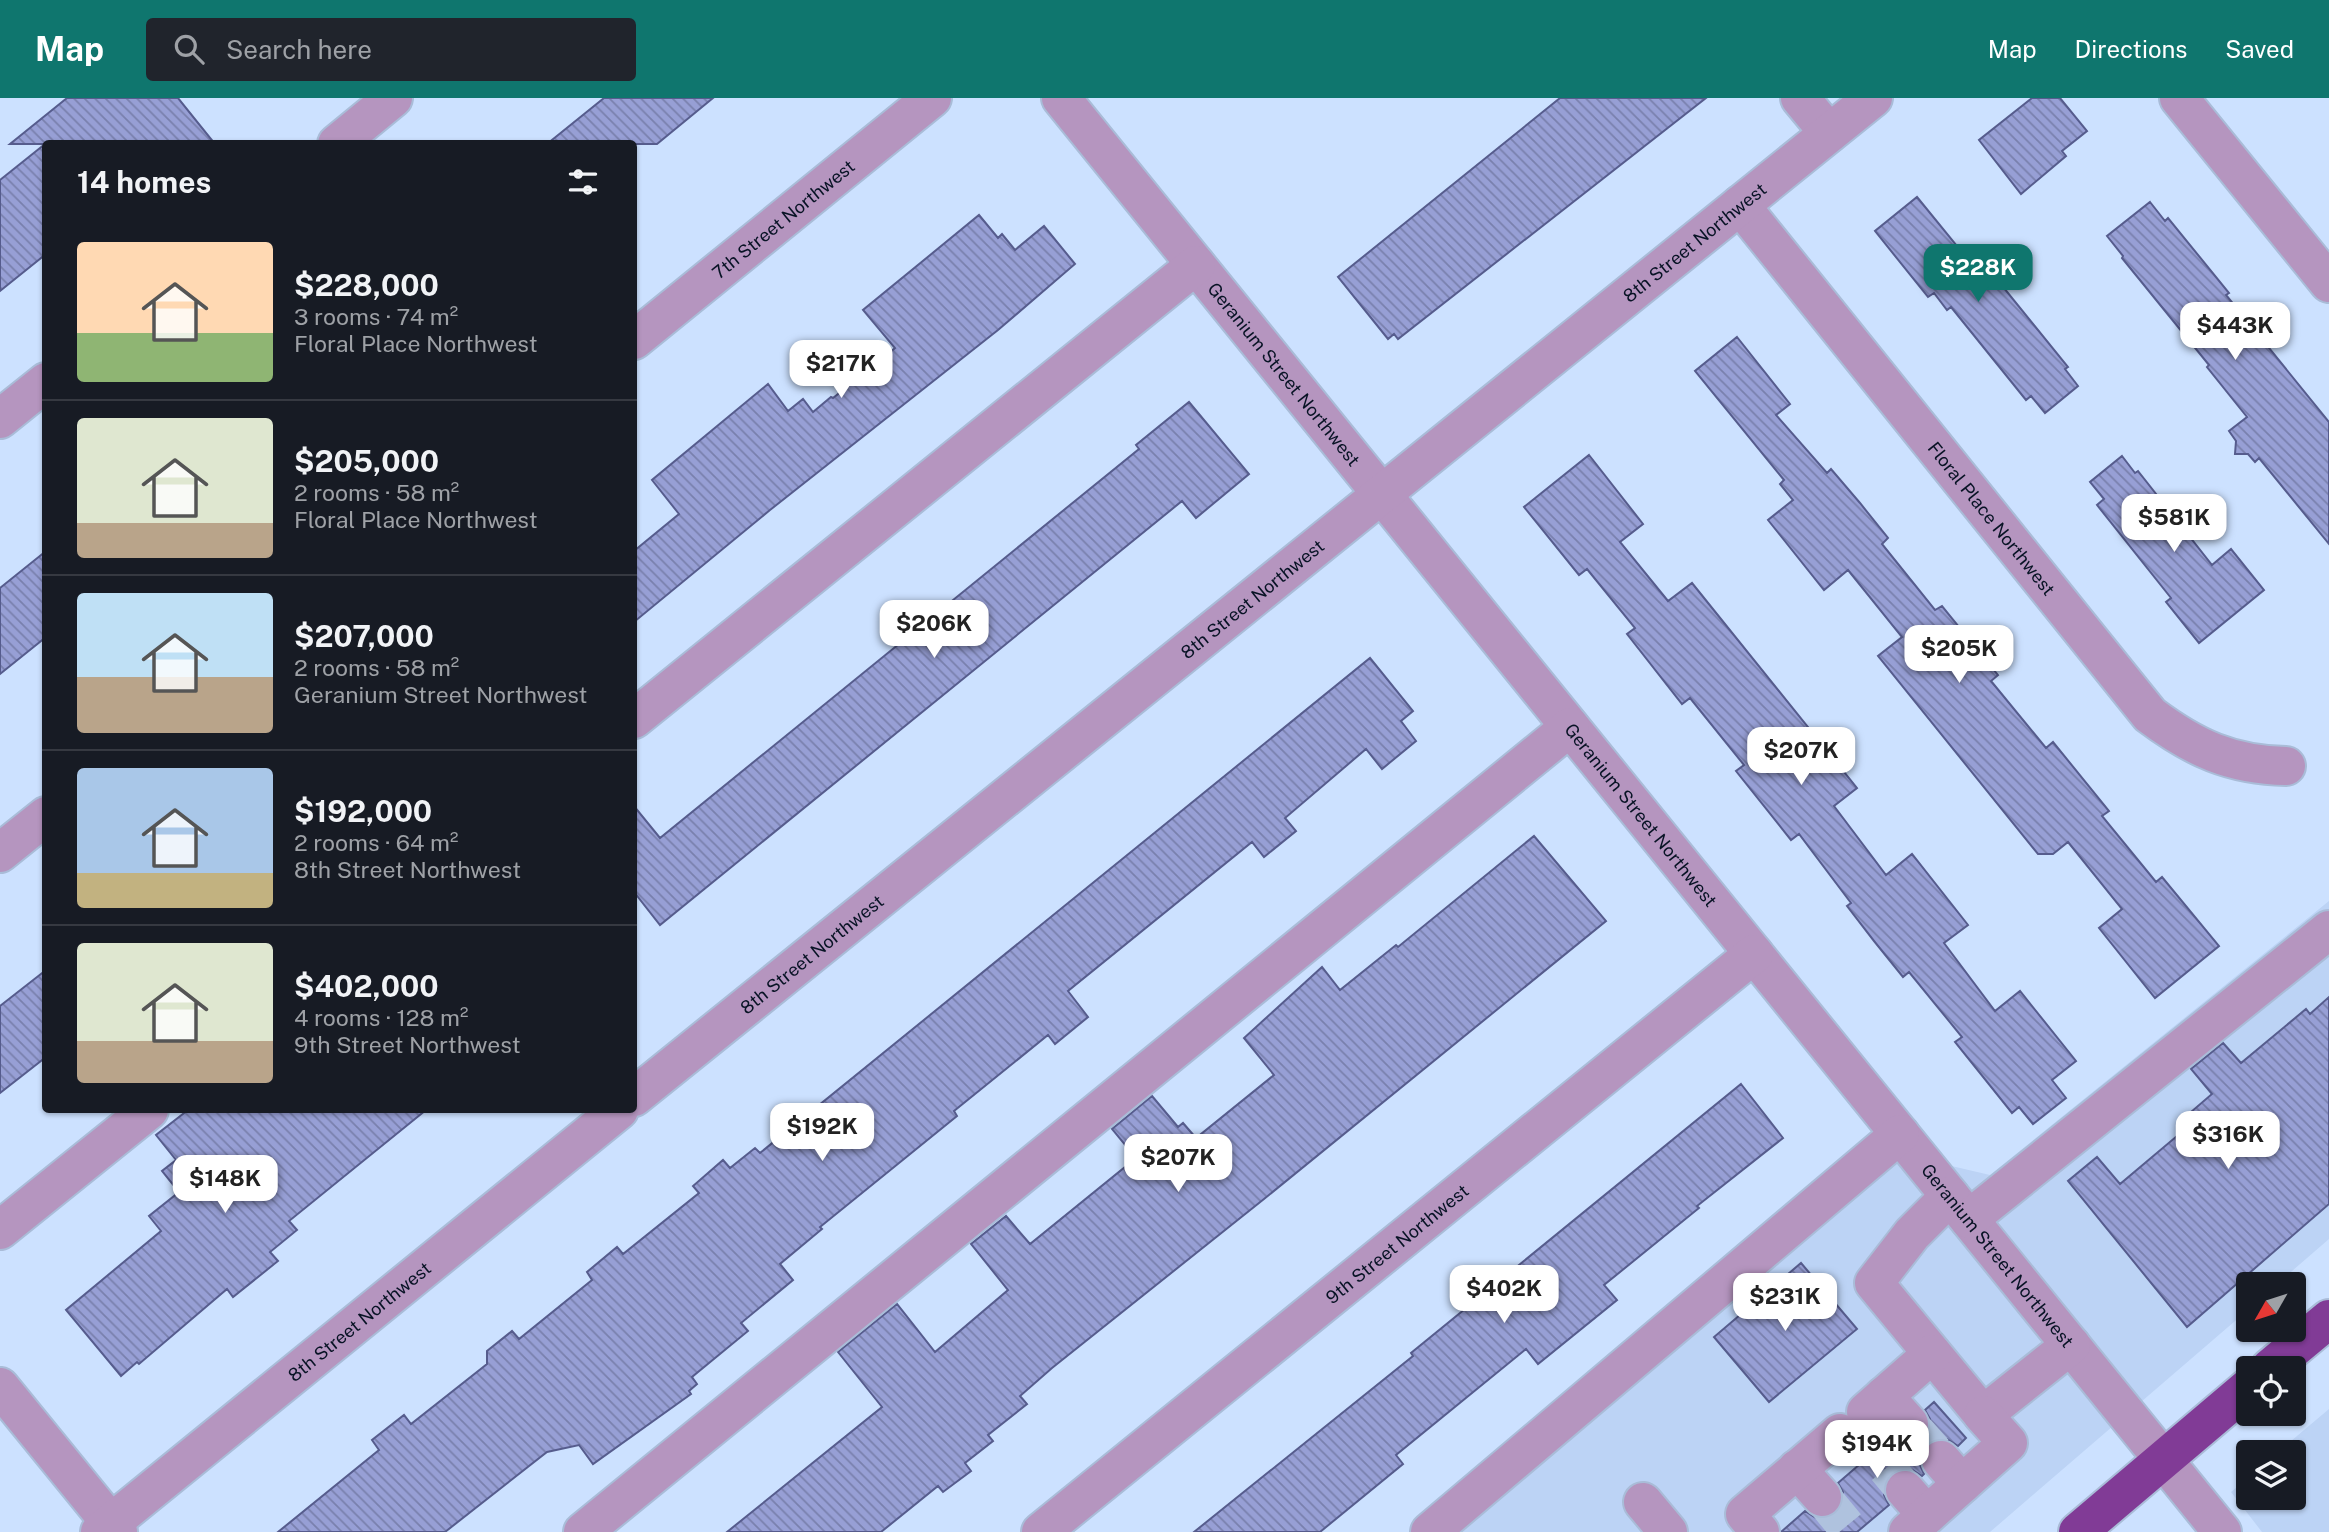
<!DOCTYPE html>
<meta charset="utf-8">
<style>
:root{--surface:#171b24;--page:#20242c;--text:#f1f3f6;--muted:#9ea1a6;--line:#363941;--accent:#0f766e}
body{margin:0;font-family:"Public Sans",sans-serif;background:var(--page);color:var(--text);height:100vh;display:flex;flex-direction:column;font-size:26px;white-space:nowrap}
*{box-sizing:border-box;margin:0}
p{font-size:23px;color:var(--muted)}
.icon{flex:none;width:38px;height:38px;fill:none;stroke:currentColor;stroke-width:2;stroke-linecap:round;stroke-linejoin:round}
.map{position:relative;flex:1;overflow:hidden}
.drawer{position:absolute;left:42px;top:42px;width:595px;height:973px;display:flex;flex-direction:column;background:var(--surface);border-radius:7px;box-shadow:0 2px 5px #0004}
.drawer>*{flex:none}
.needle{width:46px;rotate:231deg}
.fabs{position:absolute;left:2236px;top:1174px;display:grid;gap:14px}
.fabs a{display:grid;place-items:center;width:70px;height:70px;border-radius:7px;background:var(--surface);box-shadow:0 2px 5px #0004;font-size:35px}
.price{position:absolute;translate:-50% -60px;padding:0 16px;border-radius:14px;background:#fff;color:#222;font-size:23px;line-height:46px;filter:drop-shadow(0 2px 4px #0008)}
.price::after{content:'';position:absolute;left:50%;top:42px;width:21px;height:16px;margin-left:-10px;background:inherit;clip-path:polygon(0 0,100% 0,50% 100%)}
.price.selected{background:var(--accent);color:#fff}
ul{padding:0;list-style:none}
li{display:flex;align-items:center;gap:21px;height:175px;padding:0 35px}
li+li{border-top:2px solid var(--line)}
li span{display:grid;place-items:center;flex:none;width:196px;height:140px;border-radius:7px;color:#555}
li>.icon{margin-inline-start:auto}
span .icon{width:84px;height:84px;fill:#fffc;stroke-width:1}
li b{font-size:30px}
h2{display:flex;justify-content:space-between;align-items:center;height:84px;padding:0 35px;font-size:30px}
header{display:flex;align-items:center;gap:42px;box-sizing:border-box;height:98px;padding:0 35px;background:var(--accent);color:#fff}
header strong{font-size:33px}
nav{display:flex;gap:38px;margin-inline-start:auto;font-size:24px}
.search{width:490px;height:63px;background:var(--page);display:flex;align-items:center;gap:18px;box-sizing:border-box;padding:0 24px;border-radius:7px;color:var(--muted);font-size:26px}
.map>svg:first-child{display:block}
</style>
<header>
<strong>Map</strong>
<div class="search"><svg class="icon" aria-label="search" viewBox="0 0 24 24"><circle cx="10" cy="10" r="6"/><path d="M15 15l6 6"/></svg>Search here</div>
<nav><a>Map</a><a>Directions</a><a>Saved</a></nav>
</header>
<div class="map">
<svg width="2329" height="1434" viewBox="0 0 2329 1434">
<defs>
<pattern id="building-back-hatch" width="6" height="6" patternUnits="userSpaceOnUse" patternTransform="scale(1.75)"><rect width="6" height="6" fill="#979fd5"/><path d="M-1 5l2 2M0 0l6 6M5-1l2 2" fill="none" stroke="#7980ad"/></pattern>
</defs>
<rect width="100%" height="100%" fill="#cce1ff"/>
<path fill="#bcd3f5" d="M 2329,803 L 2329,1141 L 2277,1186 L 2249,1186 L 2249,1211 L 1990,1434 L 1413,1434 L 1866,1048 L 1990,1077 Z
M 2329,1311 L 2329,1434 L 2262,1434 L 2231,1394 L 2249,1379 L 2249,1400 L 2294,1400 L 2294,1354 L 2278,1354 Z"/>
<path fill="url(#building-back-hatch)" stroke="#565c8d" stroke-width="2" d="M 67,0 L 178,0 L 215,46 L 46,46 L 46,156 L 0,193 L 0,82 L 45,46 L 10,46 Z
M 604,0 L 713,0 L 657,46 L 547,46 Z
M 1560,0 L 1706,0 L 1398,241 L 1394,236 L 1388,241 L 1338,179 Z
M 2032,0 L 2060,0 L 2087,33 L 2062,53 L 2066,58 L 2021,96 L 1979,42 Z
M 1917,99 L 1970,164 L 1978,158 L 2068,269 L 2065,271 L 2078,288 L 2045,315 L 2031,298 L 2026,302 L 1951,209 L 1947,212 L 1934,195 L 1928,199 L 1875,133 Z
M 2150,104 L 2165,123 L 2168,120 L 2229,195 L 2226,197 L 2329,324 L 2329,446 L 2259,360 L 2255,364 L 2248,356 L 2235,356 L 2236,343 L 2229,333 L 2247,319 L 2207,269 L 2209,267 L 2122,160 L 2123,158 L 2107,138 Z
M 979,117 L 998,140 L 1002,136 L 1015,152 L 1044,128 L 1075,166 L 998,232 L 770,412 L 634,524 L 634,453 L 679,416 L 652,382 L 768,286 L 788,313 L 803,301 L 813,314 L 831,299 L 833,300 L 895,250 L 863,212 Z
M 1737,239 L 1790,306 L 1776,317 L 1827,375 L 1831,371 L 1860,405 L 1888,440 L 1882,446 L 1935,512 L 1942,508 L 1998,577 L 1991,583 L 2046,650 L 2053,644 L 2109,713 L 2102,718 L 2156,784 L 2162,779 L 2219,848 L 2155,900 L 2099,830 L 2122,811 L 2068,744 L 2053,756 L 2038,756 L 1878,558 L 1902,539 L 1848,472 L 1824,492 L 1768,422 L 1793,402 L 1780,386 L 1784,382 L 1695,273 Z
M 1189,304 L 1249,376 L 1196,420 L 1182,403 L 660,827 L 634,794 L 634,708 L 660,740 L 1139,351 L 1136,347 Z
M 1589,357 L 1643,426 L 1620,444 L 1668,503 L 1692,485 L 1857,690 L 1834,708 L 1886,777 L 1912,756 L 1968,827 L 1944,845 L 1995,913 L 2020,893 L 2076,963 L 2052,982 L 2066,1000 L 2033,1026 L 2019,1009 L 2012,1015 L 1955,944 L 1962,939 L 1909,874 L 1903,879 L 1874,843 L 1847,808 L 1851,805 L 1799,736 L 1791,742 L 1736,673 L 1744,667 L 1690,600 L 1682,606 L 1627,536 L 1635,530 L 1587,471 L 1579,477 L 1524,409 Z
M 2122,358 L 2135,375 L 2138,373 L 2212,467 L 2231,451 L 2264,492 L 2199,545 L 2166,504 L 2171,500 L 2097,407 L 2104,401 L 2090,384 Z
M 46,453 L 46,539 L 0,576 L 0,490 Z
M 1370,560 L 1413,613 L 1401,623 L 1416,643 L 1382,671 L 1366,651 L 1285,720 L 1296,733 L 1264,759 L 1252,744 L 1068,893 L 1088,919 L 1055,946 L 1048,937 L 954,1013 L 957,1018 L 820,1129 L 822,1131 L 780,1166 L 793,1182 L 741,1225 L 748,1233 L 692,1279 L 697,1286 L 689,1293 L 691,1296 L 593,1366 L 579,1347 L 547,1354 L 445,1434 L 278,1434 L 379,1352 L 372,1342 L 404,1317 L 411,1326 L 487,1266 L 487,1253 L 512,1233 L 519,1241 L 592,1182 L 587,1174 L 617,1149 L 623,1156 L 699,1095 L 693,1088 L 723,1062 L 730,1070 L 755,1050 L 760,1055 Z
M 1534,738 L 1606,823 L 1264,1101 L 1052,1270 L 1020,1298 L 1027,1306 L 988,1337 L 993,1343 L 965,1365 L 971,1373 L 943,1394 L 938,1388 L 881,1434 L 727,1434 L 882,1309 L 838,1254 L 897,1206 L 935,1254 L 1008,1192 L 971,1146 L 1006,1118 L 1030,1146 L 1136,1060 L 1112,1031 L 1152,998 L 1178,1029 L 1183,1025 L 1196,1040 L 1274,977 L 1244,940 L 1322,869 L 1340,892 L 1396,847 L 1398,849 Z
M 46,872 L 46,959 L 0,995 L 0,908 Z
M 2329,899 L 2329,1106 L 2187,1229 L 2068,1083 L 2097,1059 L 2120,1086 L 2183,1033 L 2177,1026 L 2212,996 L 2191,971 L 2223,945 L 2241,965 L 2306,911 L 2310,916 Z
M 1741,986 L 1783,1040 L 1697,1108 L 1699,1110 L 1604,1187 L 1617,1202 L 1538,1266 L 1526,1251 L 1396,1357 L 1403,1366 L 1320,1434 L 1194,1434 L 1413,1258 L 1411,1255 Z
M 188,1012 L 426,1012 L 289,1123 L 297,1132 L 270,1154 L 278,1163 L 233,1199 L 227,1191 L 139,1266 L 137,1264 L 121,1278 L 66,1212 L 161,1133 L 149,1118 L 179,1094 L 162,1073 L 176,1062 L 156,1037 Z
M 1801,1165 L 1857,1231 L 1769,1304 L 1714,1239 Z
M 1934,1304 L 1966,1340 L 1958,1348 L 1947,1341 L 1936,1341 L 1927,1345 L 1920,1356 L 1920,1367 L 1924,1376 L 1922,1378 L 1911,1371 L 1900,1371 L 1891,1375 L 1884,1386 L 1884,1397 L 1889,1407 L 1857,1434 L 1781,1434 L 1805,1413 L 1816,1420 L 1826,1420 L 1836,1416 L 1843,1405 L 1843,1394 L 1838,1385 L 1889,1341 L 1890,1343 L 1893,1340 L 1903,1347 L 1913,1347 L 1923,1343 L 1930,1332 L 1930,1321 L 1925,1312 Z"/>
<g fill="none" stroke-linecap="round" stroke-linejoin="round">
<path stroke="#afc2de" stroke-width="38" stroke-dasharray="38 19" stroke-linecap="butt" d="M 1850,1326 L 1905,1392
M 1909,1326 L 1941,1362
M 1822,1399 L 1851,1434"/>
<g stroke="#a9bcd8" stroke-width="42">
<g id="minor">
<path id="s1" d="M 1061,0 L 2222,1434"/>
<path d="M 1800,0 L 1829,35"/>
<path d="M 2179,0 L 2329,185"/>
<path d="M 337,46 L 393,0"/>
<path id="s2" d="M 1740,107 L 2150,617 C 2194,650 2231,667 2286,668"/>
<path id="s3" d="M 634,242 L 932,0"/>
<path d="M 0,321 L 46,284"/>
<path d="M 634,621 L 1196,167"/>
<path d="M 0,755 L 46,718"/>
<path id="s4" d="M 634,999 L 1873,0"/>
<path d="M 1950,1098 L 1912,1136 L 1874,1185 L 1983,1317 L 2071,1247"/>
<path d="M 1969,1121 L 2329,832"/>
<path d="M 0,1132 L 149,1012"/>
<path d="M 0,1289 L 118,1434"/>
<path d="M 1884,1298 L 1909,1326"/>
<path d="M 1866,1314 L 1932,1256"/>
<path d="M 1941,1362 L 1962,1386"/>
<path d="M 1797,1371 L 1822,1399"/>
<path d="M 1905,1392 L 1927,1417"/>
<path d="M 1643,1404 L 1668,1434"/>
<path id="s5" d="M 100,1434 L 619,1012"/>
<path d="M 583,1434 L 1570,629"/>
<path id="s6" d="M 1041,1434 L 1754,856"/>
<path d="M 1430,1434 L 1900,1036"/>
<path d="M 1760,1434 L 1745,1416 L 1840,1335"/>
<path d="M 1908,1434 L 2008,1345 L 1983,1317"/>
</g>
</g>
<g stroke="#a9bcd8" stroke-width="42">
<path id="highway" d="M 2270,1270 L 2329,1221
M 2078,1434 L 2249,1289"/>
</g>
<use href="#minor" stroke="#b595bf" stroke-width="38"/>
<use href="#highway" stroke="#813b96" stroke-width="38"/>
</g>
<g text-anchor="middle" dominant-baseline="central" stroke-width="5" stroke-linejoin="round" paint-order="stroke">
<g font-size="18" fill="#081325" stroke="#cce1ff">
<text stroke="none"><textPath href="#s3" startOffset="192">7th Street Northwest</textPath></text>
<text stroke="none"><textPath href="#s4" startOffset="1362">8th Street Northwest</textPath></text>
<text stroke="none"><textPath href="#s1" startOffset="355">Geranium Street Northwest</textPath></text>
<text stroke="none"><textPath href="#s2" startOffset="402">Floral Place Northwest</textPath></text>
<text stroke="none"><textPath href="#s4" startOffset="794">8th Street Northwest</textPath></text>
<text stroke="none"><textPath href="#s1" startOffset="922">Geranium Street Northwest</textPath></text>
<text stroke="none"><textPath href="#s4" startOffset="228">8th Street Northwest</textPath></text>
<text stroke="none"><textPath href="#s6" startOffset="458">9th Street Northwest</textPath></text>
<text stroke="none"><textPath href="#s1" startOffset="1489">Geranium Street Northwest</textPath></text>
<text stroke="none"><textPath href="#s5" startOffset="334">8th Street Northwest</textPath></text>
</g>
</g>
</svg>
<div class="fabs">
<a><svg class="needle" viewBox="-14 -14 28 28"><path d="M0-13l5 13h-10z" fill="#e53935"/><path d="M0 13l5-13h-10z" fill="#9ea1a6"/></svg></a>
<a><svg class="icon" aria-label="locate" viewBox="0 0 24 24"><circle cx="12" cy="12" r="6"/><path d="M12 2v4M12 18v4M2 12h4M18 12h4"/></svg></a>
<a><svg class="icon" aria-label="layers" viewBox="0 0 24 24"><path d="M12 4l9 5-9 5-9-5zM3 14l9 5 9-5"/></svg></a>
</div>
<b class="price selected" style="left:1978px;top:206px">$228K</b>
<b class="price" style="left:2235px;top:264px">$443K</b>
<b class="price" style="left:841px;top:302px">$217K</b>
<b class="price" style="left:2174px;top:456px">$581K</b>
<b class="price" style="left:934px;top:562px">$206K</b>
<b class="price" style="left:1959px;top:587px">$205K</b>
<b class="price" style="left:1801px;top:689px">$207K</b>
<b class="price" style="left:822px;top:1065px">$192K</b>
<b class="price" style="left:2228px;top:1073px">$316K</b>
<b class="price" style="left:1178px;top:1096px">$207K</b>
<b class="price" style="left:225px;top:1117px">$148K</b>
<b class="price" style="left:1504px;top:1227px">$402K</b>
<b class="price" style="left:1785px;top:1235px">$231K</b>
<b class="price" style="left:1877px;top:1382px">$194K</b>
<section class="drawer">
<h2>14 homes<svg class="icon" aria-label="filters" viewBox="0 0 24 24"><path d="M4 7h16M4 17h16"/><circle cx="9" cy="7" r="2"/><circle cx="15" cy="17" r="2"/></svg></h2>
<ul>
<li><span style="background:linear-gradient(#ffd9b3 65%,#8fb573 0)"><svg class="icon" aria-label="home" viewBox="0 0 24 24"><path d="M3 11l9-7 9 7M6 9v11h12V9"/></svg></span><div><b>$228,000</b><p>3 rooms · 74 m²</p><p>Floral Place Northwest</p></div></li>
<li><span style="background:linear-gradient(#dfe7d0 75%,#b9a48a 0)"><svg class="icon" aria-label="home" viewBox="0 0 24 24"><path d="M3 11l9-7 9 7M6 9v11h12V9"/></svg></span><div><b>$205,000</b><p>2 rooms · 58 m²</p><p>Floral Place Northwest</p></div></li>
<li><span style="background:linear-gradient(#bfe0f5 60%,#b9a48a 0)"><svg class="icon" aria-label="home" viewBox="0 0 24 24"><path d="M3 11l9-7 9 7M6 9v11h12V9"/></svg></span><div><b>$207,000</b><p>2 rooms · 58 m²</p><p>Geranium Street Northwest</p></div></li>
<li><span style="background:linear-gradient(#a9c7e8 75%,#c2b280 0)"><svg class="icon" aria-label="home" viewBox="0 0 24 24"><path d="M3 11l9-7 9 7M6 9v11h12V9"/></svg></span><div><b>$192,000</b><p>2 rooms · 64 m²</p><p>8th Street Northwest</p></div></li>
<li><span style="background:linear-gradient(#dfe7d0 70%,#b9a48a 0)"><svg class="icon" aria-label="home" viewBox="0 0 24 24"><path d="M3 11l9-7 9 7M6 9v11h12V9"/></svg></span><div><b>$402,000</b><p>4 rooms · 128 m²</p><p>9th Street Northwest</p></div></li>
</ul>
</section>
</div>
